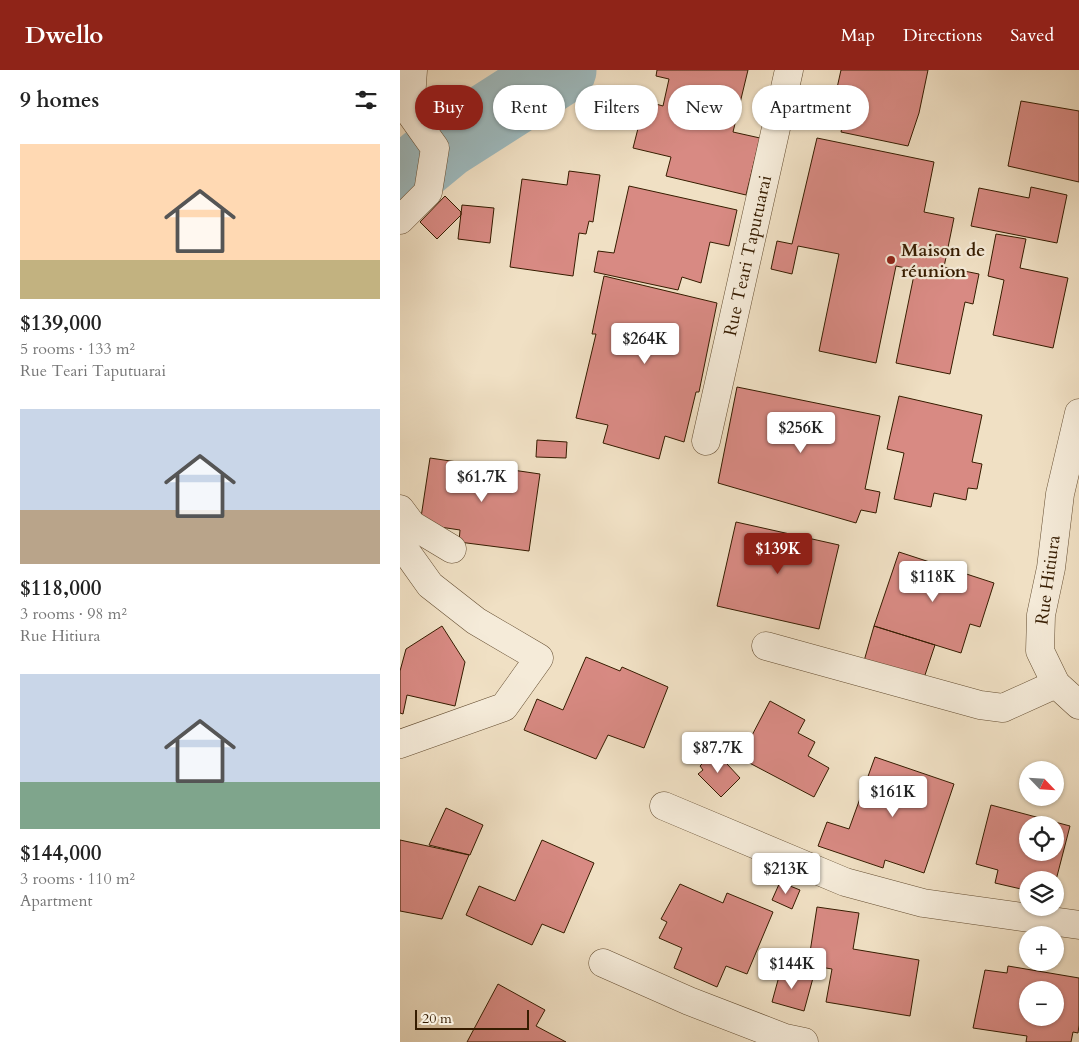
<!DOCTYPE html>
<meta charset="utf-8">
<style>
:root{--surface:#fff;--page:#f2f2f2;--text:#222;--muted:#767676;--accent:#8f2418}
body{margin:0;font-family:Cardo,serif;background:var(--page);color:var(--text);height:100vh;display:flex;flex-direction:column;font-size:19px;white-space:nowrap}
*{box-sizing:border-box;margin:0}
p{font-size:16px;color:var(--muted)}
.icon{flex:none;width:28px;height:28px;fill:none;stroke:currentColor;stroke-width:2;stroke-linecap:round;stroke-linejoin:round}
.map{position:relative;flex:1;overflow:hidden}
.sheet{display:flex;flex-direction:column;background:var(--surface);width:400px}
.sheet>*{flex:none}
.banner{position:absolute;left:15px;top:15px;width:475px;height:45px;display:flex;gap:10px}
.needle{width:32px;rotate:115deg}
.tools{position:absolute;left:619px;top:691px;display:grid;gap:10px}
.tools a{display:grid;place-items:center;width:45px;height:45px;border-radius:50%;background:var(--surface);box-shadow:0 1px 4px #0004;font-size:25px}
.scale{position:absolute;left:15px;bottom:12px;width:114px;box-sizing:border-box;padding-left:5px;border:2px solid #361c00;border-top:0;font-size:14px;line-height:18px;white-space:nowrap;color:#361c00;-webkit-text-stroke:4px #f5ebd9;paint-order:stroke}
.price{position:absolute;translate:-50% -42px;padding:0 11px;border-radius:5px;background:#fff;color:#222;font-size:16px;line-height:32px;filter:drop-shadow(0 1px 2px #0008)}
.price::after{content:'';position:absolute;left:50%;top:30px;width:15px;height:11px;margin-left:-8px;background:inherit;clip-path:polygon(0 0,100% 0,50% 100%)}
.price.on{background:var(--accent);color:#fff}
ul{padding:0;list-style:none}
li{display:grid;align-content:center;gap:10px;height:265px;padding:0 20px}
li span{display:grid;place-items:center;height:155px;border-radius:0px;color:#555}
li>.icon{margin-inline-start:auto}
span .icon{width:90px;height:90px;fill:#fffc;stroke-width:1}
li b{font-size:21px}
h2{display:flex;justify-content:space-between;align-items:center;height:60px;padding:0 20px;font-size:21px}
.pill{padding:0 18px;border-radius:22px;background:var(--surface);box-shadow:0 1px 4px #0004;font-size:18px;line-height:45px}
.pill.on{background:var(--accent);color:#fff}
header{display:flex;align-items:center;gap:30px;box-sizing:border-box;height:70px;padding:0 25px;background:var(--accent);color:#fff}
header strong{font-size:24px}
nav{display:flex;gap:28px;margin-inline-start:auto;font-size:18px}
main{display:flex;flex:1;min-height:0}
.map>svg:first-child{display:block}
</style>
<header>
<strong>Dwello</strong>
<nav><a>Map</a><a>Directions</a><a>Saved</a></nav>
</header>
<main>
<section class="sheet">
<h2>9 homes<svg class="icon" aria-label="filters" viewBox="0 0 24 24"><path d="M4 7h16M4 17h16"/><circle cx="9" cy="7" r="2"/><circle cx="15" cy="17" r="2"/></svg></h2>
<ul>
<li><span style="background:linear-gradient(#ffd9b3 75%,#c2b280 0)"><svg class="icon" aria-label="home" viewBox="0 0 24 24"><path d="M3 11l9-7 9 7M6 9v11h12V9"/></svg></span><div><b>$139,000</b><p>5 rooms · 133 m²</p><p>Rue Teari Taputuarai</p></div></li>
<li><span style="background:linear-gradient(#c9d6e8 65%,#b9a48a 0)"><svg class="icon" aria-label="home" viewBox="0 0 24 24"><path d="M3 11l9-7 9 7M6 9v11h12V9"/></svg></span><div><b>$118,000</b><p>3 rooms · 98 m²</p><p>Rue Hitiura</p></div></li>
<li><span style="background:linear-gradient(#c9d6e8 70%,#7fa58c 0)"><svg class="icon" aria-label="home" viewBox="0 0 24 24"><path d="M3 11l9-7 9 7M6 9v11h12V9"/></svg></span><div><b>$144,000</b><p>3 rooms · 110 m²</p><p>Apartment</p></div></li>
</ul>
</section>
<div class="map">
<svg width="679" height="972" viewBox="0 0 679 972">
<rect width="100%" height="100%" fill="#f0e0c4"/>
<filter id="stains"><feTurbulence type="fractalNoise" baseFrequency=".004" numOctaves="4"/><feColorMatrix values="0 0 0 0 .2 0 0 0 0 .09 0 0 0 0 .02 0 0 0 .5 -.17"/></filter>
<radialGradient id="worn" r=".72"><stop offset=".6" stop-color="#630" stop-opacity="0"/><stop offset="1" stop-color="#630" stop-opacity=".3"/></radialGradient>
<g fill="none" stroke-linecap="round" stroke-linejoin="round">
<path stroke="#9ebabe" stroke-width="69" d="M 0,112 L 46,74 L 162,0"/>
</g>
<path fill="#d88a83" stroke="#361c00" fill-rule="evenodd" d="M 257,0 L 348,0 L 333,62 L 360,68 L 346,125 L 266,106 L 271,87 L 233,78 L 245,31 L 263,36 L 269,9 L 256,6 Z
M 441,0 L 528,0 L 519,43 L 508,76 L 441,62 L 448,29 L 435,27 Z
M 621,31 L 679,41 L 679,112 L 608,96 Z
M 417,68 L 534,92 L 524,142 L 554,148 L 544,197 L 579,204 L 573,234 L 565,232 L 550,304 L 496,293 L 515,200 L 496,196 L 476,293 L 419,281 L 439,184 L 398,176 L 392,204 L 371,199 L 377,171 L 392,174 Z
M 169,101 L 200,105 L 193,152 L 189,151 L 186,164 L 179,163 L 173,206 L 110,197 L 122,109 L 167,115 Z
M 229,116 L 337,140 L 329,176 L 310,172 L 301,213 L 282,207 L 278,220 L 194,202 L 198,181 L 214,183 Z
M 631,117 L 667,125 L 657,173 L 571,156 L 579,118 L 629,128 Z
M 45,126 L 61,142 L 61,145 L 37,169 L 20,152 Z
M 62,135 L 94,138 L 90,173 L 58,169 Z
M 596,164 L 626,169 L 620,198 L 668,208 L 653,278 L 593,265 L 604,210 L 588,206 Z
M 204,206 L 317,233 L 299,322 L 296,322 L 284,372 L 265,366 L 259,389 L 203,373 L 208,355 L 176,348 L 196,264 L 192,264 Z
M 337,317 L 480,346 L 465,419 L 480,422 L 476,443 L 461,440 L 456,453 L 318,413 Z
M 499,326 L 582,345 L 572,392 L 582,394 L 577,419 L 568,418 L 566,430 L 534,423 L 531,437 L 494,429 L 504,383 L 487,379 Z
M 137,370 L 167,372 L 166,388 L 136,387 Z
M 30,388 L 140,404 L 129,481 L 59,472 L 60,460 L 20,454 Z
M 336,452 L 439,475 L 419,559 L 317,536 Z
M 499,482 L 594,513 L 580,557 L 570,554 L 561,583 L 474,556 Z
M 42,556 L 65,592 L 55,636 L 7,625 L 3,644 L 0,643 L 0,601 L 6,579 Z
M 474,556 L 535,575 L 524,608 L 464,591 Z
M 186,587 L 220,601 L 222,597 L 268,617 L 244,678 L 208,665 L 196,689 L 124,660 L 137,629 L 163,640 Z
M 370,631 L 405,650 L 398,663 L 415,672 L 408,686 L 429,698 L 414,727 L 340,688 Z
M 315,681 L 340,708 L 321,727 L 298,704 L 303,700 L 300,696 Z
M 475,687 L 554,714 L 524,803 L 485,790 L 483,798 L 418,776 L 427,752 L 449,759 Z
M 591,735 L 670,756 L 655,814 L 655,810 L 628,810 L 628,812 L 623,811 L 621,819 L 595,813 L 598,800 L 576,794 ZM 628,755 L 655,755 L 655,782 L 628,782 Z
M 46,738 L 83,755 L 70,785 L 29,775 Z
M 0,770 L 69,785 L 42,849 L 0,841 Z
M 142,770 L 194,793 L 164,863 L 142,854 L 132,875 L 66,845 L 79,816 L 115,831 Z
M 380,812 L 400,820 L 392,839 L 372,830 Z
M 280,814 L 323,833 L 327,823 L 373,842 L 347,904 L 326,896 L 317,917 L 274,898 L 282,878 L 259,868 L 267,852 L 261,849 Z
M 417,837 L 459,843 L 453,879 L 519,890 L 510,946 L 426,932 L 432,899 L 408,895 Z
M 608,896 L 679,908 L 679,955 L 678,963 L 673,962 L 671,972 L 626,972 L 627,966 L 573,958 L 585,900 L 607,903 ZM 628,920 L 655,920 L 655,948 L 628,948 Z
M 381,899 L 413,908 L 404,941 L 372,932 Z
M 98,914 L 145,940 L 136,956 L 166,972 L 67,972 Z"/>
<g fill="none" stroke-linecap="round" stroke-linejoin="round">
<g stroke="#644d31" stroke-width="29">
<g id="minor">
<path d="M 0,150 L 28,122 L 35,78 L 10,43 L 13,0"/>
<path d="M 679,343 L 660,424 L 651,498 L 641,545 L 640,581 L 656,614 L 679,635"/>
<path id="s1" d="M 306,371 L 389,0"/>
<path d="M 0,439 L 12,455 L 52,479"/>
<path d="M 0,473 L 30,515 L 76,551 L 139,588 L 104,637 L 0,674"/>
<path d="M 366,576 L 580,635 L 603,638 L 656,614"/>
<path d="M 264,736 L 445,812 L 523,833 L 679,855"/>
<path d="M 203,893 L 289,931 L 385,968 L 404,972"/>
</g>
</g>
<use href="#minor" stroke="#f5ebd9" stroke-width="28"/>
</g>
<circle fill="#8f2418" stroke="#f5ebd9" stroke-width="2" cx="491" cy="190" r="5"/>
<g text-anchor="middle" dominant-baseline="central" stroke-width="4.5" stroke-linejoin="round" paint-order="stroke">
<g font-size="18" font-weight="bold" fill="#361c00" stroke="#f5ebd9" text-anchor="start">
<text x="501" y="180">Maison de<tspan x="501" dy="21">réunion</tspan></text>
</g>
<g font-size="18" fill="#361c00" stroke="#f5ebd9">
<text stroke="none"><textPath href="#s1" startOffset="190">Rue Teari Taputuarai</textPath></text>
<text transform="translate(648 510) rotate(-82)">Rue Hitiura</text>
</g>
</g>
<rect width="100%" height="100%" filter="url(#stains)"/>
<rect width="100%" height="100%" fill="url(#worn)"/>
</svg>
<div class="tools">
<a><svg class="needle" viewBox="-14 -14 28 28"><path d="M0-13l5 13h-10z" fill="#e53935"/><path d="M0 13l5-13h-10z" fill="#767676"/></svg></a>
<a><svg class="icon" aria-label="locate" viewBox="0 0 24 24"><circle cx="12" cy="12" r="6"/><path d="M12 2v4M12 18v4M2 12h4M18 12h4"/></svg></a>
<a><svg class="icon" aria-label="layers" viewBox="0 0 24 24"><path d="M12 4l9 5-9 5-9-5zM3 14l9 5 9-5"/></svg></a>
<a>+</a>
<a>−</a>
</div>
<div class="scale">20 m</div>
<b class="price" style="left:245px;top:295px">$264K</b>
<b class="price" style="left:401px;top:384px">$256K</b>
<b class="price" style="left:82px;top:433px">$61.7K</b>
<b class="price on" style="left:378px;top:505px">$139K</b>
<b class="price" style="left:533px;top:533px">$118K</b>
<b class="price" style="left:318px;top:704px">$87.7K</b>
<b class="price" style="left:493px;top:748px">$161K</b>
<b class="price" style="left:386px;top:825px">$213K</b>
<b class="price" style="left:392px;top:920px">$144K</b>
<div class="banner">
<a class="pill on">Buy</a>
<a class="pill">Rent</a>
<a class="pill">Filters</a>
<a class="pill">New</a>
<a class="pill">Apartment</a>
</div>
</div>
</main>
